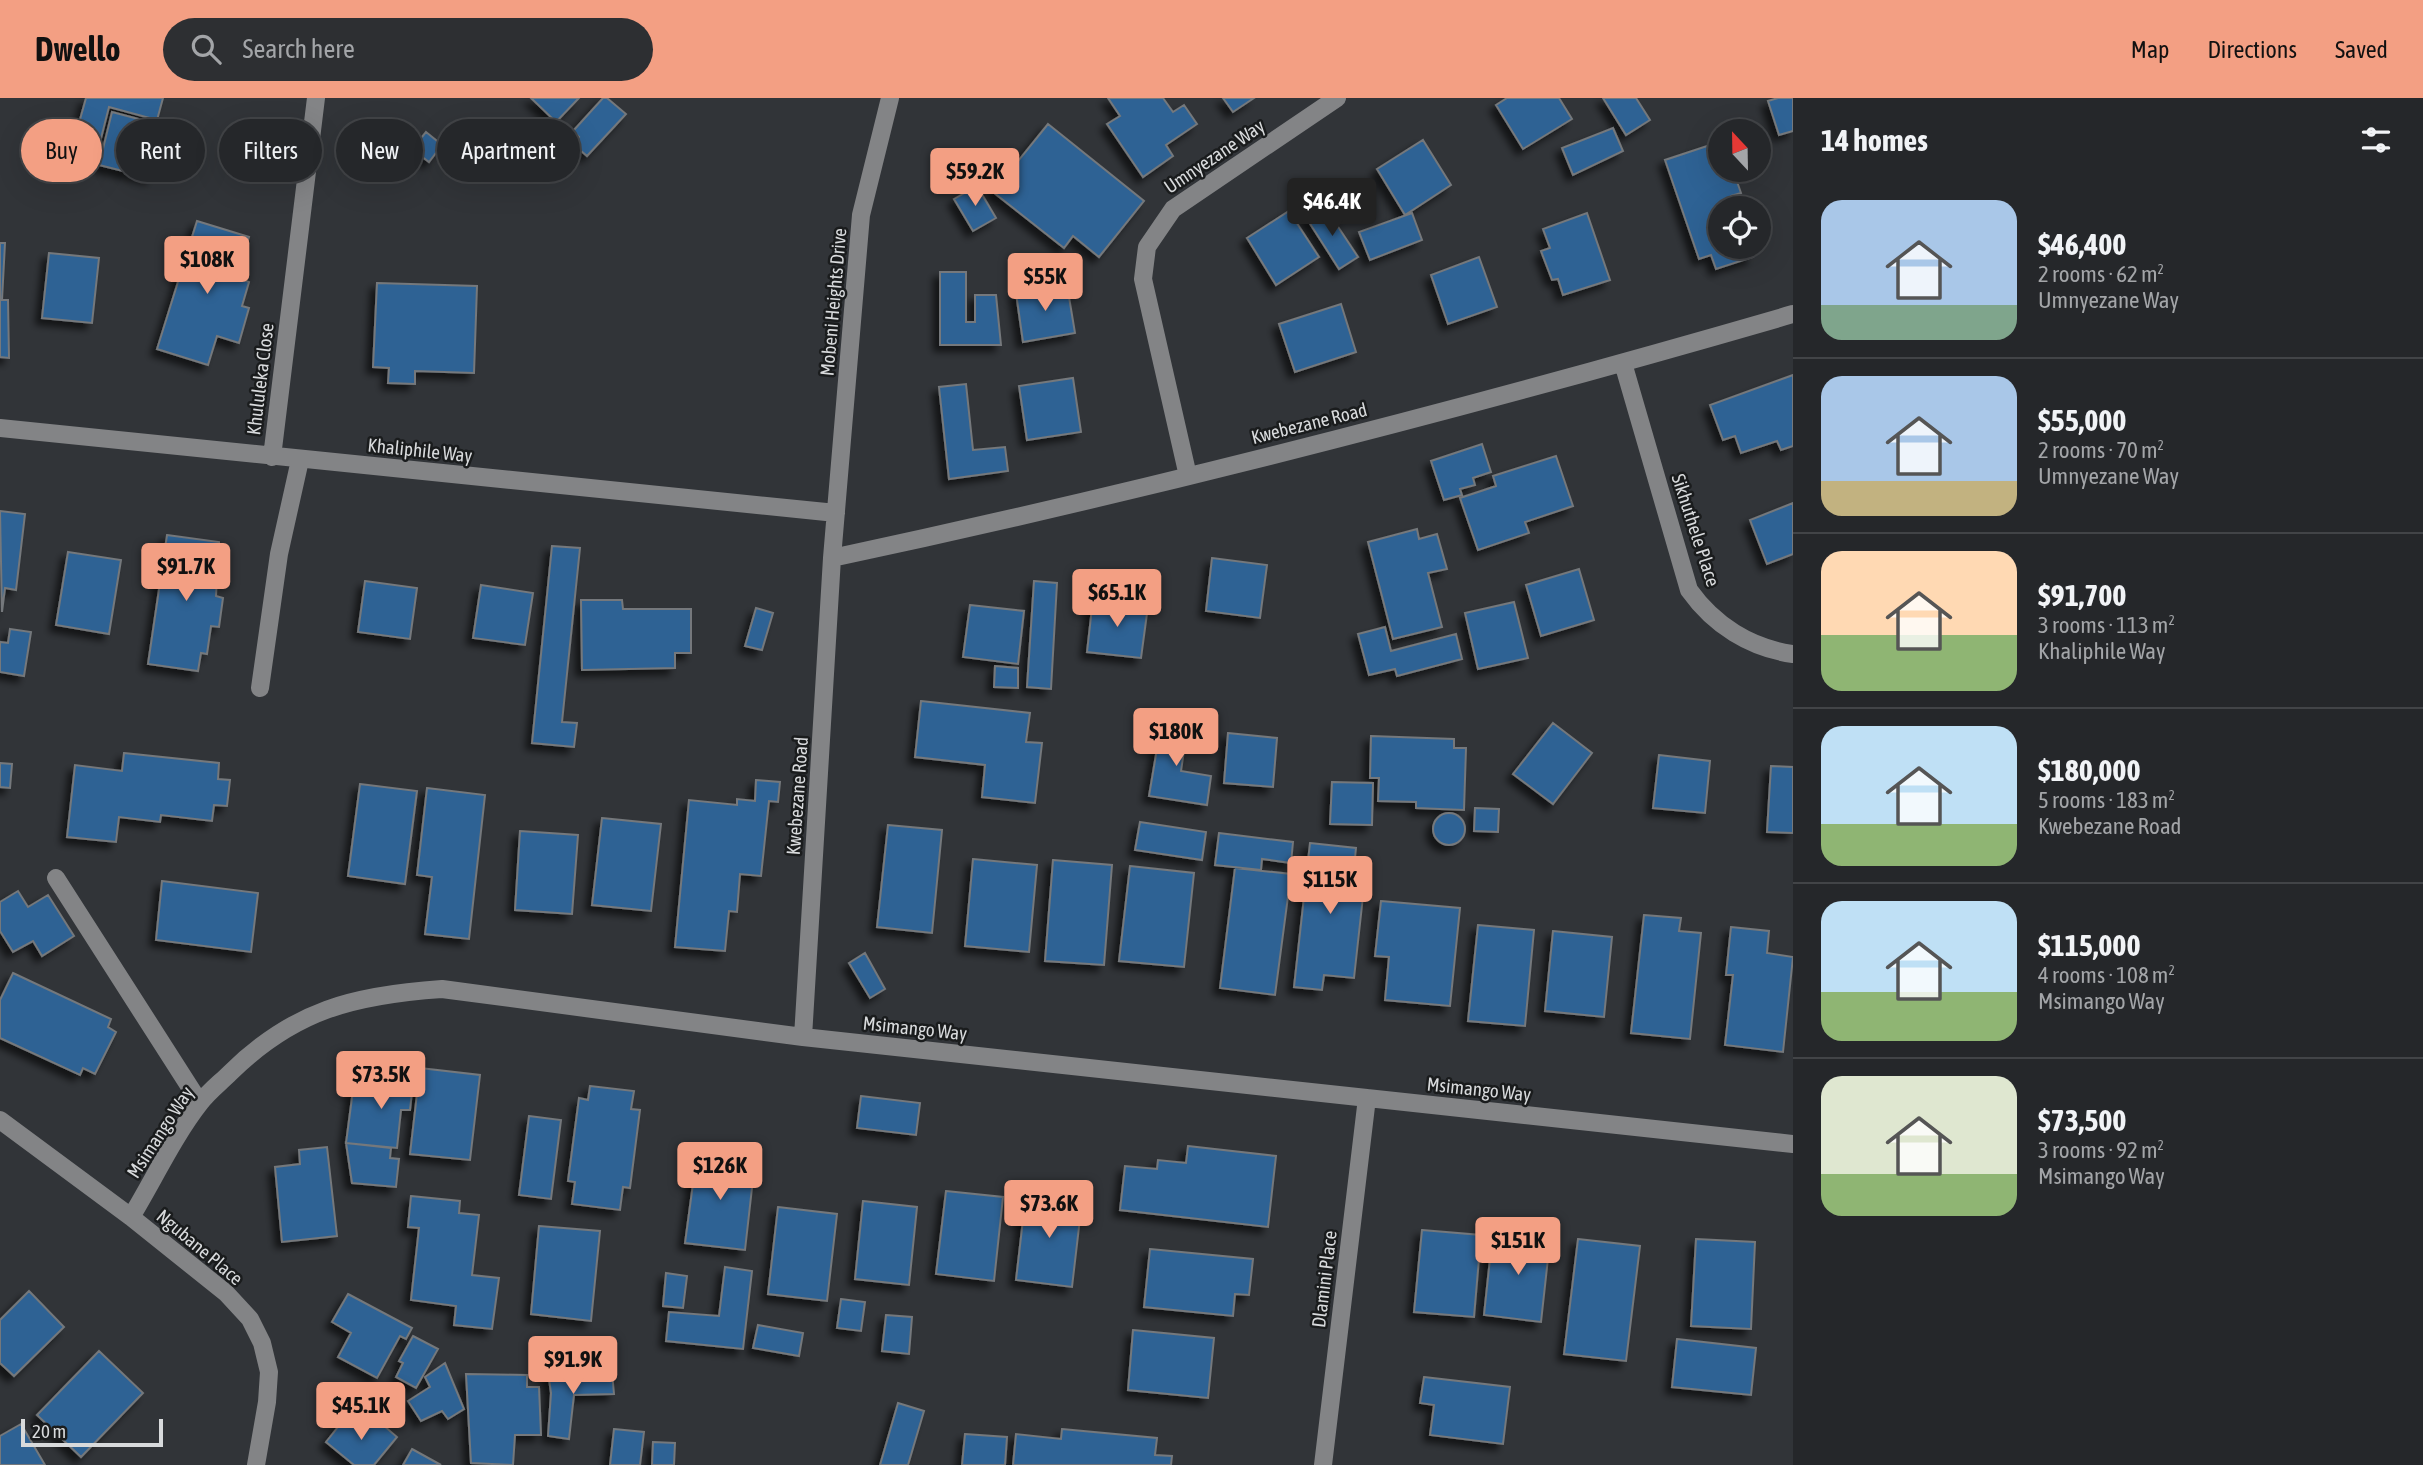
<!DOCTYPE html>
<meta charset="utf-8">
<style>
:root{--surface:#25272a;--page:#2d2f32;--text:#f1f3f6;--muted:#a3a5a8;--line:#424447;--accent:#f39f83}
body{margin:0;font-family:"Asap Condensed",sans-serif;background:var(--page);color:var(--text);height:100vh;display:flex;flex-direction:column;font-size:26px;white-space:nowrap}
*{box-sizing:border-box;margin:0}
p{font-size:23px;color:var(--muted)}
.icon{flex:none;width:38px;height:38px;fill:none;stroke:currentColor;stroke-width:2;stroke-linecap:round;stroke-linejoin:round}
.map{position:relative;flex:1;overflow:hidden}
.details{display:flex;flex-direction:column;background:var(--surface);width:630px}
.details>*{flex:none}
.hud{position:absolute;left:21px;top:21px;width:665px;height:63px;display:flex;gap:14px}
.needle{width:46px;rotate:338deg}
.tools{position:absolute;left:1708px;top:21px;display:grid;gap:14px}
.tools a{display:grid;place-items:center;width:63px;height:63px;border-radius:50%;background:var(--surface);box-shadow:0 7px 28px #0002,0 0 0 2px var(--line);font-size:35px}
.scale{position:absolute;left:21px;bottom:18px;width:142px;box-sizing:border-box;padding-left:7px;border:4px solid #d8dadc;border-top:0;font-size:19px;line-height:24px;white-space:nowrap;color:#d8dadc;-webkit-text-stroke:5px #1a1c1d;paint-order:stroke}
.price{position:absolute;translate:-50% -60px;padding:0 16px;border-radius:7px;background:var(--accent);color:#111;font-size:23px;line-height:46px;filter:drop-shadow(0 2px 4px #0008)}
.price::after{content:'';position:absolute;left:50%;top:42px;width:21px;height:16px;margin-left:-10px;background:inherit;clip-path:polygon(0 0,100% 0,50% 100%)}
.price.on{background:#222;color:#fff}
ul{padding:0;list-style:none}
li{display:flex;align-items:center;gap:21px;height:175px;padding:0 28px}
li+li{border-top:2px solid var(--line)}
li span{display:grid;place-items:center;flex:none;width:196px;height:140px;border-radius:21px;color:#555}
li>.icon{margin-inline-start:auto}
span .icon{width:84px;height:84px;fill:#fffc;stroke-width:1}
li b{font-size:30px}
h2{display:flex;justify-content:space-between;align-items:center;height:84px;padding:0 28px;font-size:30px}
.pill{padding:0 24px;border-radius:32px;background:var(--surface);box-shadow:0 7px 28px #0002,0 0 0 2px var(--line);font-size:24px;line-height:63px}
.pill.on{background:var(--accent);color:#111}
header{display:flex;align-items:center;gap:42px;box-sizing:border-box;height:98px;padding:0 35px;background:var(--accent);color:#111}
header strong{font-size:33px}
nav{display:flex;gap:38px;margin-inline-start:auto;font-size:24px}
.search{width:490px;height:63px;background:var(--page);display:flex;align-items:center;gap:18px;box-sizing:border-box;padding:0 24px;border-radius:38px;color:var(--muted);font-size:26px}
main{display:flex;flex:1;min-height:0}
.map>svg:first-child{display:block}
</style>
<header>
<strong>Dwello</strong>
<div class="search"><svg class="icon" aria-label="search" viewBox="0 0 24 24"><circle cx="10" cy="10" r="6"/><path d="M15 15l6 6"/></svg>Search here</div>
<nav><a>Map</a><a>Directions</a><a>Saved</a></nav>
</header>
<main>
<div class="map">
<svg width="1793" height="1367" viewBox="0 0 1793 1367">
<defs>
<filter id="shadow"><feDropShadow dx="-6" dy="6" stdDeviation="3.5" flood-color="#0009"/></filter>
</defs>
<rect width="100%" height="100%" fill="#313438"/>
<path fill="#2e6294" stroke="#74787b" stroke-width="2" filter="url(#shadow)" d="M 86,0 L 163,0 L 157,22 L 109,9 L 97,56 L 72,50 Z
M 531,0 L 579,0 L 556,24 Z
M 603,0 L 607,0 L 626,16 L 587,58 L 573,46 L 579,39 L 573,33 Z
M 1108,0 L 1163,0 L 1173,14 L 1184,7 L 1197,26 L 1166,47 L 1173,58 L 1143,79 L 1107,26 L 1120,18 Z
M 1223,0 L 1254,0 L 1233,14 Z
M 1507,0 L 1559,0 L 1572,21 L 1523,51 L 1496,7 Z
M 1603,0 L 1636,0 L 1650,22 L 1626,37 Z
M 1778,0 L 1793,0 L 1793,33 L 1779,37 L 1768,3 Z
M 112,14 L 165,28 L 151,80 L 99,67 Z
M 1048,26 L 1144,103 L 1099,159 L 1073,138 L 1064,150 L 993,94 Z
M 1613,30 L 1623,53 L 1573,77 L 1562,50 Z
M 426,34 L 442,47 L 429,64 L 412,51 Z
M 1423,42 L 1451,87 L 1405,117 L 1377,71 Z
M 1713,46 L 1715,54 L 1720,52 L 1720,72 L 1733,72 L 1741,95 L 1731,98 L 1735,110 L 1720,110 L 1720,149 L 1749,149 L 1753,159 L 1716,171 L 1711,157 L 1699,161 L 1665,62 Z
M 977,88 L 996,120 L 973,133 L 954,101 Z
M 1325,109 L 1358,159 L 1339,171 L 1307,121 Z
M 1289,113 L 1319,159 L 1276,187 L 1247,140 Z
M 1412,115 L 1422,142 L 1370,162 L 1359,134 Z
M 1587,115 L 1610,182 L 1563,197 L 1558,181 L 1552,182 L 1541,153 L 1550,150 L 1543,131 Z
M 197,123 L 249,139 L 236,179 L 249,184 L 242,208 L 249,210 L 239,245 L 217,238 L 208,267 L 157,251 Z
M 0,145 L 5,145 L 2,202 L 8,202 L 9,260 L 0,259 Z
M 49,155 L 99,160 L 92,225 L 42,220 Z
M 1479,159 L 1497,209 L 1448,226 L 1431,177 Z
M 940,174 L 966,174 L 966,224 L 975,224 L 975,197 L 996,197 L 1001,247 L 940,247 Z
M 377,185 L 477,188 L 474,275 L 415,273 L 415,286 L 388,285 L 389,270 L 373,269 Z
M 1067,187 L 1075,235 L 1023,244 L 1016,195 Z
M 1341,206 L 1356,254 L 1295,274 L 1279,226 Z
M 1793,277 L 1793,348 L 1781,352 L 1777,343 L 1741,355 L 1735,338 L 1723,342 L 1710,307 Z
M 1073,280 L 1081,334 L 1027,342 L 1019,288 Z
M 966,286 L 973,352 L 1005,349 L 1008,373 L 949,381 L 939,289 Z
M 1482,346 L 1491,374 L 1473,380 L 1475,387 L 1460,391 L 1462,397 L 1444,402 L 1431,363 Z
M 1556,358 L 1573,408 L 1525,424 L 1529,435 L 1478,452 L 1460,400 L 1496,388 L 1493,378 Z
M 1793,405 L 1793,456 L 1767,466 L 1750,422 Z
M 0,413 L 25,416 L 16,492 L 5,490 L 2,514 Z
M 1417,431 L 1419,441 L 1437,436 L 1447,471 L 1428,475 L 1442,529 L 1393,541 L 1368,444 Z
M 167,437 L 219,444 L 216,498 L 223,500 L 219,529 L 211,528 L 207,556 L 201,555 L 198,573 L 148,566 Z
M 552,448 L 580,450 L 562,624 L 577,625 L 574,649 L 532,645 Z
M 68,454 L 121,462 L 109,536 L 56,527 Z
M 1212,460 L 1267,467 L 1260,520 L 1206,513 Z
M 1579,471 L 1594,522 L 1541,538 L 1526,487 Z
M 365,483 L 417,490 L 410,541 L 358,534 Z
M 1034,483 L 1057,485 L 1051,591 L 1027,589 Z
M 481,487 L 533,495 L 525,547 L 473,540 Z
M 1093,501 L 1148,508 L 1141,560 L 1087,554 Z
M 581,502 L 622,502 L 623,511 L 691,511 L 691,555 L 675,555 L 675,570 L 582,572 Z
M 1514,504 L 1528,560 L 1478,571 L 1465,515 Z
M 970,507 L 1024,513 L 1018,566 L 963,559 Z
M 756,510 L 773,515 L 762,552 L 745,548 Z
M 1385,529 L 1391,553 L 1456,536 L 1462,561 L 1397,578 L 1395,571 L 1369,577 L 1358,536 Z
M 10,531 L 31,534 L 24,578 L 0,574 L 0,544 L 8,545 Z
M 995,568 L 1018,570 L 1018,590 L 994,589 Z
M 921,603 L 1030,615 L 1026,644 L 1042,645 L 1035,705 L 982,699 L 985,667 L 915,659 Z
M 1162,621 L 1188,625 L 1181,673 L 1211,678 L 1207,707 L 1149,698 Z
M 1553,625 L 1592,655 L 1553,706 L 1513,676 Z
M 1228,635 L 1277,640 L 1273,689 L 1224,685 Z
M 1371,638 L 1454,641 L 1454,650 L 1466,650 L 1464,712 L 1416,710 L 1416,704 L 1378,703 L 1379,680 L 1370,680 Z
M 124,655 L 219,665 L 218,681 L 230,682 L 227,708 L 214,707 L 212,723 L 161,717 L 160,724 L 119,719 L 116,744 L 67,739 L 75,667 L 122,673 Z
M 1659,657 L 1710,663 L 1705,715 L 1653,710 Z
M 0,665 L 12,666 L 10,690 L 0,689 Z
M 1771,668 L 1793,669 L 1793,735 L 1767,734 Z
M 756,682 L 780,684 L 778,704 L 769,703 L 761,778 L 740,776 L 737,814 L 729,813 L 725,853 L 675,849 L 689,702 L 737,707 L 737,701 L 755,703 Z
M 1332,684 L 1373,685 L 1372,727 L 1330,726 Z
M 360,686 L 417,693 L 405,786 L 348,778 Z
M 427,690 L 485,697 L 469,841 L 425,836 L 432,779 L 417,777 Z
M 1475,710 L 1499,711 L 1498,734 L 1474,733 Z
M1433 731a16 16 0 1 1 32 0a16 16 0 1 1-32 0Z
M 602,720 L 661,726 L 651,813 L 592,807 Z
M 1140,724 L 1206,734 L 1202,762 L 1135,752 Z
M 888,727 L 942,732 L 932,835 L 877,829 Z
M 520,733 L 578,737 L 572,816 L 515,812 Z
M 1219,735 L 1293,744 L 1291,765 L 1262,761 L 1261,772 L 1215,767 Z
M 1310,745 L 1356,750 L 1354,770 L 1366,771 L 1354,880 L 1324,877 L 1322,892 L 1294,889 Z
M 973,761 L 1037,767 L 1029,854 L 965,848 Z
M 1053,762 L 1112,767 L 1104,867 L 1045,863 Z
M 1130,768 L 1194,775 L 1184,869 L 1119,863 Z
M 1235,770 L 1291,776 L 1275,897 L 1220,890 Z
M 162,783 L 258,795 L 251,854 L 156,842 Z
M 18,793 L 28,809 L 48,797 L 74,838 L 42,858 L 33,843 L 13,854 L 0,833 L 0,804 Z
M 1381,803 L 1460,810 L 1450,908 L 1385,902 L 1389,859 L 1375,858 Z
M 1644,817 L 1681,820 L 1679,833 L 1701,835 L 1690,941 L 1631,935 Z
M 1478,827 L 1534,832 L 1525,928 L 1468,923 Z
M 1731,829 L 1769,833 L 1767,855 L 1793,859 L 1783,954 L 1725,947 L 1733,877 L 1726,877 Z
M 1553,833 L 1612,839 L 1604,919 L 1545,913 Z
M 865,855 L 885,891 L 870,900 L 849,865 Z
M 13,875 L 111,921 L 108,929 L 116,934 L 95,976 L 83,970 L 80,977 L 0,940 L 0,902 Z
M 394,965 L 415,966 L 410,1012 L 401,1012 L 397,1050 L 346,1045 L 353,992 L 390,997 Z
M 420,970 L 480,977 L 470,1062 L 410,1056 Z
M 590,988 L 634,993 L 631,1011 L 640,1012 L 630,1090 L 623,1089 L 620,1112 L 572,1106 L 575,1084 L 568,1083 L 579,1000 L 588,1002 Z
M 861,998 L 920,1005 L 916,1037 L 857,1030 Z
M 529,1018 L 561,1022 L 551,1101 L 519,1097 Z
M 346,1045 L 391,1050 L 390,1060 L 399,1061 L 396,1089 L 352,1085 Z
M 1188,1048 L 1276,1058 L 1268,1129 L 1120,1112 L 1125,1068 L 1157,1071 L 1158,1062 L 1186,1065 Z
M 327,1049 L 337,1138 L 282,1144 L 275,1069 L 300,1066 L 299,1052 Z
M 697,1056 L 755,1063 L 745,1152 L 685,1145 Z
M 946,1093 L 1003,1099 L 994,1183 L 936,1176 Z
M 1026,1096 L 1082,1103 L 1072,1189 L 1016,1182 Z
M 411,1098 L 460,1103 L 459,1115 L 479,1117 L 472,1177 L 499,1180 L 492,1231 L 454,1227 L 456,1208 L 411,1202 L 419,1130 L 408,1129 Z
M 863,1103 L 917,1109 L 909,1187 L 855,1181 Z
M 778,1109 L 837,1116 L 827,1203 L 768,1196 Z
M 539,1128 L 600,1133 L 591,1223 L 531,1216 Z
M 1525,1130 L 1551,1133 L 1541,1224 L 1484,1217 L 1492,1142 L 1523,1145 Z
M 1422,1132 L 1481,1137 L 1474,1219 L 1414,1214 Z
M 1578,1141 L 1640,1148 L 1626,1263 L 1564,1256 Z
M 1696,1141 L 1755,1144 L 1751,1231 L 1691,1228 Z
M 1150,1151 L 1253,1161 L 1249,1197 L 1235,1196 L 1233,1218 L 1144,1209 Z
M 725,1169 L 752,1173 L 743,1251 L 666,1243 L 669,1214 L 719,1218 Z
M 666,1175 L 687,1178 L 683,1210 L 663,1208 Z
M 29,1193 L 64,1229 L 14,1278 L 0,1265 L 0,1222 Z
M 348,1196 L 412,1230 L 406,1241 L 400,1238 L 377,1280 L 338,1259 L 351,1235 L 332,1224 Z
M 841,1201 L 865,1204 L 861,1233 L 837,1230 Z
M 886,1217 L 912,1219 L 909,1256 L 882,1253 Z
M 758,1227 L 803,1235 L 799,1258 L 753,1250 Z
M 1133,1232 L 1214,1240 L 1208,1300 L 1128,1292 Z
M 413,1238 L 438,1251 L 416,1290 L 396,1279 L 403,1265 L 399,1263 Z
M 1677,1241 L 1756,1250 L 1751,1297 L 1672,1289 Z
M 99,1253 L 143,1295 L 81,1359 L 37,1317 Z
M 445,1265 L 464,1311 L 448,1321 L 442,1313 L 421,1323 L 408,1303 L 430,1289 L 425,1279 Z
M 548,1274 L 612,1274 L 614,1296 L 574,1297 L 569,1341 L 548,1338 L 551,1295 Z
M 466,1276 L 527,1277 L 527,1289 L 539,1289 L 541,1337 L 515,1337 L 513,1367 L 471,1365 Z
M 1424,1279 L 1510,1289 L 1503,1346 L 1430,1337 L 1434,1307 L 1420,1305 Z
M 898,1305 L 924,1313 L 908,1367 L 880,1367 Z
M 346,1319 L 365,1334 L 376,1321 L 397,1339 L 374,1367 L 354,1367 L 326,1344 Z
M 21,1326 L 45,1367 L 0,1367 L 0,1338 Z
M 614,1331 L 644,1334 L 640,1367 L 610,1367 Z
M 1062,1331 L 1157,1340 L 1155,1357 L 1172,1358 L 1171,1367 L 1013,1367 L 1016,1336 L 1061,1341 Z
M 965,1336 L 1007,1339 L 1005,1367 L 962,1367 Z
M 653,1344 L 675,1345 L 674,1367 L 652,1367 Z
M 412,1351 L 441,1367 L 403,1367 Z"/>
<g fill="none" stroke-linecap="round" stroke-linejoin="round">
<path stroke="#838486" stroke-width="18" d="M 1623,265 L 1689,492 C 1714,527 1750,550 1793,556
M 0,330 L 836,415
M 272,359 L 316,0
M 1188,378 L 1143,181 L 1147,149 L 1173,111 L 1337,0
M 832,460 C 1155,391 1476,308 1793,216
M 260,590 L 279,456 L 300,362
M 56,780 L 200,1005
M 803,939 L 832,460 L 861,117 L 890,0
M 0,1022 L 131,1119 L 226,1195 L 250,1221 L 262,1245 L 269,1274 L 267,1304 L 256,1367
M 131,1119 C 153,1083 174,1038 200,1005 C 208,994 220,985 230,975 C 294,912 354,897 442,891 L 803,939 L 1793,1046
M 1323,1367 L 1367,1000"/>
</g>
<g text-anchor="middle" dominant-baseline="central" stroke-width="5" stroke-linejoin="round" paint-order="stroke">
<g font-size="19" fill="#d8dadc" stroke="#1a1c1d">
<text transform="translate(1214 58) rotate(-34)">Umnyezane Way</text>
<text transform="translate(833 204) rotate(-85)">Mobeni Heights Drive</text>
<text transform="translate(260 281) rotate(-83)">Khululeka Close</text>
<text transform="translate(1309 325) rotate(-14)">Kwebezane Road</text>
<text transform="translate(420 352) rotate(6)">Khaliphile Way</text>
<text transform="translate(1696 432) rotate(72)">Sikhuthele Place</text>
<text transform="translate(797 698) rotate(-86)">Kwebezane Road</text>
<text transform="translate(915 930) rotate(6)">Msimango Way</text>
<text transform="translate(1479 991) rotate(6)">Msimango Way</text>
<text transform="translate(160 1034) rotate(-57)">Msimango Way</text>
<text transform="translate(200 1149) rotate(40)">Ngubane Place</text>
<text transform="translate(1324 1181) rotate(-83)">Dlamini Place</text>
</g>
</g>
</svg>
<div class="tools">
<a><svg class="needle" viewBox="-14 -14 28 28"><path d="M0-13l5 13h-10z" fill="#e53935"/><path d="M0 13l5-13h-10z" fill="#a3a5a8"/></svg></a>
<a><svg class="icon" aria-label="locate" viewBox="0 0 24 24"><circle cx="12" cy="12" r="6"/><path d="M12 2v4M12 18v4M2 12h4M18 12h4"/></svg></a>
</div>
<div class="scale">20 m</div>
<b class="price" style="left:975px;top:110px">$59.2K</b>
<b class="price on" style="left:1332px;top:140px">$46.4K</b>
<b class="price" style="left:207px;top:198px">$108K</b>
<b class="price" style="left:1045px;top:215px">$55K</b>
<b class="price" style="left:186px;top:505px">$91.7K</b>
<b class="price" style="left:1117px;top:531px">$65.1K</b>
<b class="price" style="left:1176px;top:670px">$180K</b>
<b class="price" style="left:1330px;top:818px">$115K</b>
<b class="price" style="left:381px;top:1013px">$73.5K</b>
<b class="price" style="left:720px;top:1104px">$126K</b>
<b class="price" style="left:1049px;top:1142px">$73.6K</b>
<b class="price" style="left:1518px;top:1179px">$151K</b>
<b class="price" style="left:573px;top:1298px">$91.9K</b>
<b class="price" style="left:361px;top:1344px">$45.1K</b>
<div class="hud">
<a class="pill on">Buy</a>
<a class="pill">Rent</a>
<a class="pill">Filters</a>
<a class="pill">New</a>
<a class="pill">Apartment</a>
</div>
</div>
<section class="details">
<h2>14 homes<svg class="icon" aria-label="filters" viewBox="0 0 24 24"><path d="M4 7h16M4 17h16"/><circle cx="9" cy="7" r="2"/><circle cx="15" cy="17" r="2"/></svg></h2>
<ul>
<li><span style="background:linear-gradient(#a9c7e8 75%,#7fa58c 0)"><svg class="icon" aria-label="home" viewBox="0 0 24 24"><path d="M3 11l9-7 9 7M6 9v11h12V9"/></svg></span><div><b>$46,400</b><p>2 rooms · 62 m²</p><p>Umnyezane Way</p></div></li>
<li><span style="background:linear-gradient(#a9c7e8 75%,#c2b280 0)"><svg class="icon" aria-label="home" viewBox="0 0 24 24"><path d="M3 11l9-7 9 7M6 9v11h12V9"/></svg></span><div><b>$55,000</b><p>2 rooms · 70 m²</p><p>Umnyezane Way</p></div></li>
<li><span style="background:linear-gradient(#ffd9b3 60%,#8fb573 0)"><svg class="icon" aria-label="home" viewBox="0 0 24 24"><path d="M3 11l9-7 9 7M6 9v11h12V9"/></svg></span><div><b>$91,700</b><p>3 rooms · 113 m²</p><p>Khaliphile Way</p></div></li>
<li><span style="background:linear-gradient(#bfe0f5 70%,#8fb573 0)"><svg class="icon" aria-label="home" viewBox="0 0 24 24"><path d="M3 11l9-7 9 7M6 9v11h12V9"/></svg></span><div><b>$180,000</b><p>5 rooms · 183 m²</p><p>Kwebezane Road</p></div></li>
<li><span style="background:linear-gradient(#bfe0f5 65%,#8fb573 0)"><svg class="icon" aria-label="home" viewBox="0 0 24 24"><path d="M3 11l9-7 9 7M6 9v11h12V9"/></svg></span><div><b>$115,000</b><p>4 rooms · 108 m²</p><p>Msimango Way</p></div></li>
<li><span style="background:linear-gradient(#dfe7d0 70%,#8fb573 0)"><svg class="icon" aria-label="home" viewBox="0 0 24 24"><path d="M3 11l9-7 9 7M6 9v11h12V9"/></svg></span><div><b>$73,500</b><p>3 rooms · 92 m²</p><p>Msimango Way</p></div></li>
</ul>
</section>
</main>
